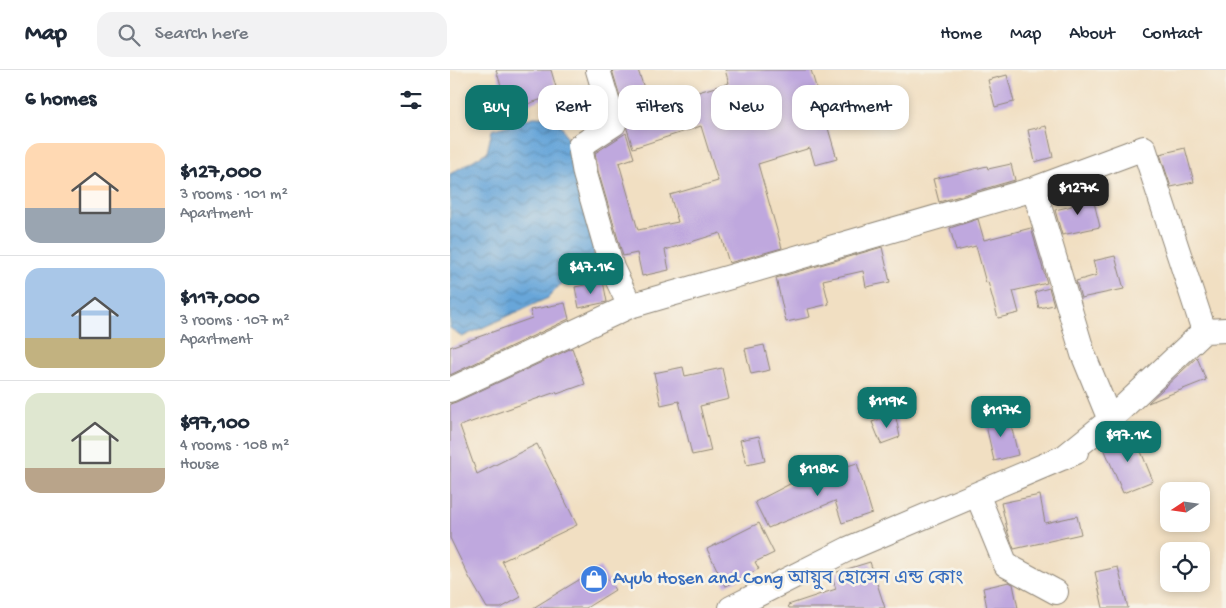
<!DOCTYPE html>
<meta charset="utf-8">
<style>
:root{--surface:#fff;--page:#f2f2f3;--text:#1f2937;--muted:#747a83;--line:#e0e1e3;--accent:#0f766e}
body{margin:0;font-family:"Gochi Hand","Noto Sans Bengali",sans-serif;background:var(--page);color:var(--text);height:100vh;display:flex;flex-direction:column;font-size:19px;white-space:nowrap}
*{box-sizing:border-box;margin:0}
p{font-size:16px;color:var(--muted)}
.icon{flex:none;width:28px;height:28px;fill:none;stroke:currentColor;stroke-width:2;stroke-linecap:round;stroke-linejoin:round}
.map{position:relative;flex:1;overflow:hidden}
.side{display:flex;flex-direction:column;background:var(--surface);width:450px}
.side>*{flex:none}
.hud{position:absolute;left:15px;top:15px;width:475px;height:45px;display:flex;gap:10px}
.needle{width:32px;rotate:257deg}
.fabs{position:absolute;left:710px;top:412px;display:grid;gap:10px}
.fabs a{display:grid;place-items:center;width:50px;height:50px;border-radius:10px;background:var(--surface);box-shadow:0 2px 8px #0003;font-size:25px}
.price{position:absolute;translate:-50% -42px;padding:0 11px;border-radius:10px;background:var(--accent);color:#fff;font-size:16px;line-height:32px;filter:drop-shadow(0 1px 2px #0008)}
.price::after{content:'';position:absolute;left:50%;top:30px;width:15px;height:11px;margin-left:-8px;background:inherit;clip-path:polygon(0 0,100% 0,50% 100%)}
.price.active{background:#222;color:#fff}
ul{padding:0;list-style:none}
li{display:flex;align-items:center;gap:15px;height:125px;padding:0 25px}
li+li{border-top:1px solid var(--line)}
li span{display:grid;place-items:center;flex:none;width:140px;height:100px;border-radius:15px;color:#555}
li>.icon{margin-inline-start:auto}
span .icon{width:60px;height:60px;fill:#fffc;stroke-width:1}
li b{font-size:21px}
h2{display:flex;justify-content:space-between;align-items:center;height:60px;padding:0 25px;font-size:21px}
.chip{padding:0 18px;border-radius:15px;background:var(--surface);box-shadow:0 2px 8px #0003;font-size:18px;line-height:45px}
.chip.active{background:var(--accent);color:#fff}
header{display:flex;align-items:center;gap:30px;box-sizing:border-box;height:70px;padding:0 25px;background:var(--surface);border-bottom:1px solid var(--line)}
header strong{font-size:24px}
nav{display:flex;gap:28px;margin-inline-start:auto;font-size:18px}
.search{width:350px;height:45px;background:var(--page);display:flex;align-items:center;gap:12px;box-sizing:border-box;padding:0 18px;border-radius:15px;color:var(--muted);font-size:19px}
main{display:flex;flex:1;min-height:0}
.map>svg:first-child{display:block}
</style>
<header>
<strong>Map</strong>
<div class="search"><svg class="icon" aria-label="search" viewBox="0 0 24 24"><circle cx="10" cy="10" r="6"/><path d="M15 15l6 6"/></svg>Search here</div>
<nav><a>Home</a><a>Map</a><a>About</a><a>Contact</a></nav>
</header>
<main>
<section class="side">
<h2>6 homes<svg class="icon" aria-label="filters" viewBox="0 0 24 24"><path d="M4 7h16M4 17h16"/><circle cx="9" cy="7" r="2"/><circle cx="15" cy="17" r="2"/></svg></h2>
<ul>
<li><span style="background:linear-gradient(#ffd9b3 65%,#9aa5b1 0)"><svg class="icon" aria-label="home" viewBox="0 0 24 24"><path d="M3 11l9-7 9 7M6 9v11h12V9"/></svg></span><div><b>$127,000</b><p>3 rooms · 101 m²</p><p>Apartment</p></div></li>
<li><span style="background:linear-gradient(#a9c7e8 70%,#c2b280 0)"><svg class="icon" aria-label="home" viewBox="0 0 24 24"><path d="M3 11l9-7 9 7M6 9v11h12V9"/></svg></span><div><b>$117,000</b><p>3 rooms · 107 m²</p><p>Apartment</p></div></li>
<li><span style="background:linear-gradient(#dfe7d0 75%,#b9a48a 0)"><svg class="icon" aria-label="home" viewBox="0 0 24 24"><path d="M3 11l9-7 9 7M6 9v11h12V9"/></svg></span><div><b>$97,100</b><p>4 rooms · 108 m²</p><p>House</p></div></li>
</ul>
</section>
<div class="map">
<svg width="776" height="538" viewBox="0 0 776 538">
<defs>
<pattern id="water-waves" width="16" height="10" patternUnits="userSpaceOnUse" patternTransform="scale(1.25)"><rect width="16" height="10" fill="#67a6d9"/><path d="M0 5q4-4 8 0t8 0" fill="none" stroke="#5587b0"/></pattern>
</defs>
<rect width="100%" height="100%" fill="#f7f3e8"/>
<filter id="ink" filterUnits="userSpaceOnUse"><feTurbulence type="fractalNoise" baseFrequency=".02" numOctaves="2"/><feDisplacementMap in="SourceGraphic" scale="10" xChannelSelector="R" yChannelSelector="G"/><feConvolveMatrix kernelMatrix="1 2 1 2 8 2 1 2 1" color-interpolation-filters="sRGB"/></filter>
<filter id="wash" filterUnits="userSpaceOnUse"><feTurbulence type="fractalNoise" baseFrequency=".0096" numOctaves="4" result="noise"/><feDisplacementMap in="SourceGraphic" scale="20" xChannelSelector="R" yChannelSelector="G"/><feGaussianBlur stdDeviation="1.12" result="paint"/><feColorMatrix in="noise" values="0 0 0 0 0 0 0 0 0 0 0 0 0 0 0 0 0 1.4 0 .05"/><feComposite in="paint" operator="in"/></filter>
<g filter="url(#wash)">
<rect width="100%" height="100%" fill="#f1dfc2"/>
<path fill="url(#water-waves)" stroke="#496882" d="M 84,47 L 108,48 L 125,86 L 144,173 L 144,195 L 140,205 L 110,215 L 98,228 L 12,267 L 0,258 L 0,104 L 37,82 L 42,60 Z"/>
<g id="blocks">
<path fill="#bfa8de" d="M 46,0 L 101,0 L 108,24 L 59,40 Z
M 162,0 L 188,0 L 200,36 L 279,13 L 275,0 L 361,0 L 387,89 L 365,95 L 360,78 L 308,94 L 332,178 L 279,193 L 270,163 L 215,180 L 219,200 L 192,206 L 187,183 L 173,186 L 148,101 L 145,83 L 176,63 L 184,88 L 169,93 L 188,160 L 228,152 L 220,125 L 268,111 L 251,56 L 183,78 L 177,59 L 177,50 Z
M 557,5 L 564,32 L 545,37 L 538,10 Z
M 596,56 L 603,87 L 585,92 L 578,60 Z
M 735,78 L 744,112 L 721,117 L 710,84 Z
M 561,94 L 565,110 L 489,132 L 483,109 L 537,96 L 538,99 Z
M 642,124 L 650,157 L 612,165 L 605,140 L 622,136 L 620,129 Z
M 528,149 L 534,170 L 581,158 L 597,213 L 563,221 L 569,243 L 548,248 L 538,212 L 536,213 L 526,176 L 506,181 L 500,158 Z
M 432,177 L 440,212 L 416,217 L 413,201 L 373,210 L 379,234 L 358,239 L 360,247 L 336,252 L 326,208 Z
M 665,186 L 674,219 L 631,228 L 626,211 L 647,205 L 643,191 Z
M 153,211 L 157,232 L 129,238 L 125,217 Z
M 599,218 L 604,235 L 589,238 L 585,222 Z
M 115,233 L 119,249 L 0,305 L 0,277 L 82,248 L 80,240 Z
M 314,275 L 320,300 L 301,304 L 295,279 Z
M 122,278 L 135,314 L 107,324 L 106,322 L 10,356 L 27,404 L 87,374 L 127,455 L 52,491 L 71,527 L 51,538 L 37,538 L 19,507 L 0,468 L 0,334 L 6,332 Z
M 747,287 L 756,310 L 698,333 Z
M 233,297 L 235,306 L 272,298 L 279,329 L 250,336 L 261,381 L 242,385 L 229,331 L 211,335 L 204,303 Z
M 445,343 L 450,367 L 431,374 L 422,352 Z
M 559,346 L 568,385 L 544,391 L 535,351 Z
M 684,364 L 703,411 L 673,423 L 653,376 Z
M 309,366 L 315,391 L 297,395 L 290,370 Z
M 407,393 L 422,443 L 392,453 L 385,431 L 318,458 L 305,432 L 367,400 L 369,405 Z
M 590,425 L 595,453 L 627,446 L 631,464 L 564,479 L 558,463 L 551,433 Z
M 309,453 L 324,483 L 305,492 L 309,499 L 275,516 L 257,479 Z
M 420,492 L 435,538 L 339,538 L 338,535 L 386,519 L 381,504 Z
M 150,497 L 165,520 L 136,538 L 83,538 Z
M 668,497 L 678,538 L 653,538 L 645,502 Z
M 559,512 L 563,514 L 568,538 L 537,538 L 533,518 Z"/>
</g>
</g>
<g filter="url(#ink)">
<use href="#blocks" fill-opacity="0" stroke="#8e8576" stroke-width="1"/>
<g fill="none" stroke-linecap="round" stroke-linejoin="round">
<g stroke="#8e8576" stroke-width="26">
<path id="minor" d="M 148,0 L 164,54 L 130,76 L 135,104 L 162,198 L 180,236
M 584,119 L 694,78 L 754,261
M 0,320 L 180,236 L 584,119 L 633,284 L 660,350 L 613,388
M 650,359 L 754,261 L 776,260
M 527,424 L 556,495 L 606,522
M 281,538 L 398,479 L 626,382"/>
</g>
<use href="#minor" stroke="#fff" stroke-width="24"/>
</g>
</g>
<defs>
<g id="shop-disc" transform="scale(1.4375)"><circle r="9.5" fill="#3f7fe0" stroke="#f7f3e8"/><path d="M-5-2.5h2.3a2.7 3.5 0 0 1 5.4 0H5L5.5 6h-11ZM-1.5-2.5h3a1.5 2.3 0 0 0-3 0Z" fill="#fff"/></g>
</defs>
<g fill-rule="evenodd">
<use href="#shop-disc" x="144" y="509"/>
</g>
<g text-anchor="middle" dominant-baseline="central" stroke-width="5" stroke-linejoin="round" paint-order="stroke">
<g font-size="19" fill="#366cbe" stroke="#f7f3e8" text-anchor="start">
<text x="163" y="509">Ayub Hosen and Cong আয়ুব হোসেন এন্ড কোং</text>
</g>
</g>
</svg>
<div class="fabs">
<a><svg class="needle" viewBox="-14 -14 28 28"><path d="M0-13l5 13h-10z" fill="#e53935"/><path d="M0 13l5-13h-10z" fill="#747a83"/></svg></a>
<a><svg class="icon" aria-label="locate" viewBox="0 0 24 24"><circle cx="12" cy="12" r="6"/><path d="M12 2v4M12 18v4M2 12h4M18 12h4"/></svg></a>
</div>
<b class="price active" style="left:628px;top:146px">$127K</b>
<b class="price" style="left:141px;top:225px">$47.1K</b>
<b class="price" style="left:437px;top:359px">$119K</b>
<b class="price" style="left:551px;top:368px">$117K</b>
<b class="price" style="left:678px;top:393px">$97.1K</b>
<b class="price" style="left:368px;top:427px">$118K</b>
<div class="hud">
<a class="chip active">Buy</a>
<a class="chip">Rent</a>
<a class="chip">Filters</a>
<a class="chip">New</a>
<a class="chip">Apartment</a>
</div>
</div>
</main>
